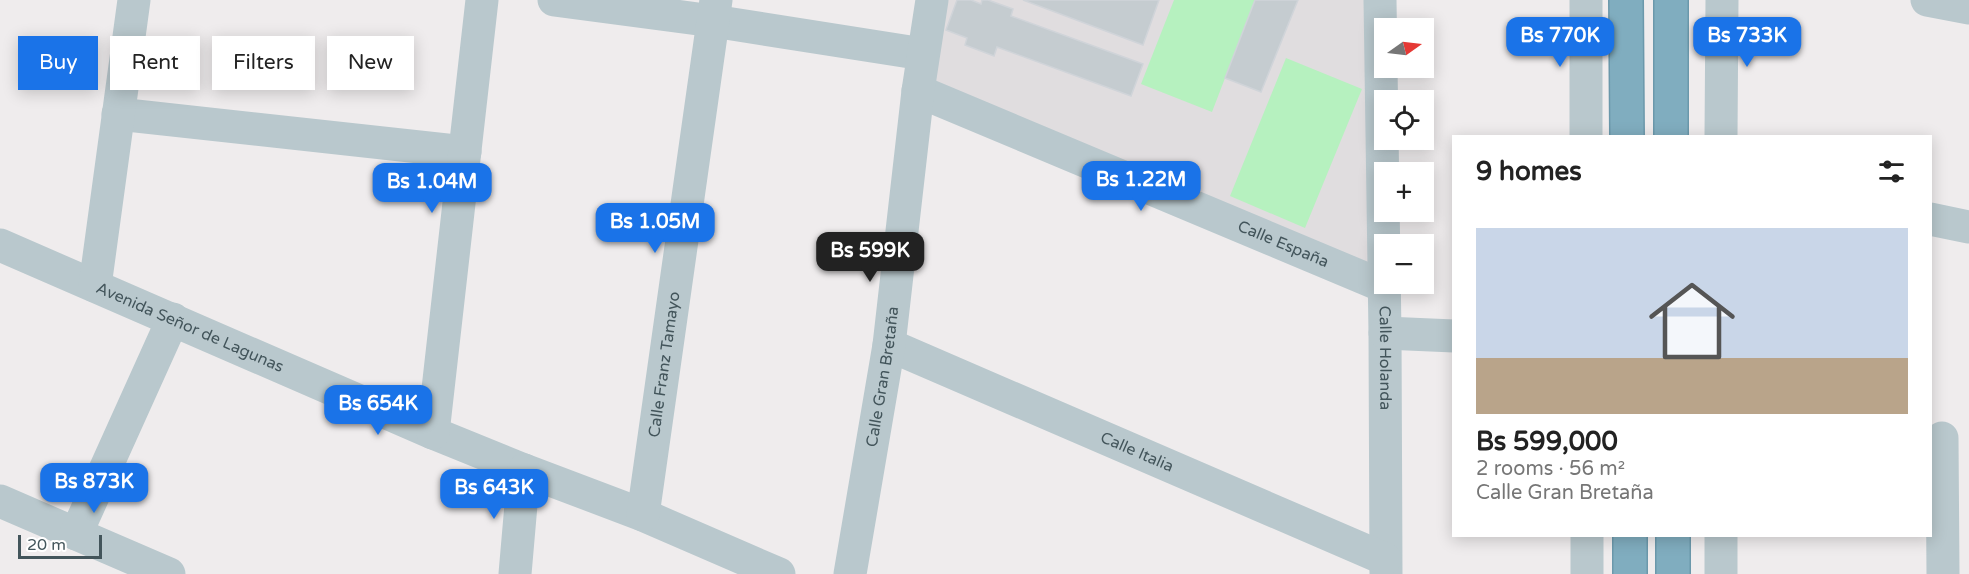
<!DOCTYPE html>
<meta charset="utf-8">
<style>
:root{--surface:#fff;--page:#f6f6f6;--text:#222;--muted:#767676;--accent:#1a73e8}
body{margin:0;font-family:"Varela Round",sans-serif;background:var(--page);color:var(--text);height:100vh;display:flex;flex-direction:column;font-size:22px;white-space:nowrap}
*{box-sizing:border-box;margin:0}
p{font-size:20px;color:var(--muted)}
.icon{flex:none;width:33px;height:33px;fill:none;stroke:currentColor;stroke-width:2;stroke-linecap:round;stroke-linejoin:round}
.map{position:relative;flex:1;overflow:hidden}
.panel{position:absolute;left:1452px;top:135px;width:480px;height:402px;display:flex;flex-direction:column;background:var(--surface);border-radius:0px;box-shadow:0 3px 15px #0003}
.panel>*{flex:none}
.hud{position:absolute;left:18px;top:36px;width:570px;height:54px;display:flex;gap:12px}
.needle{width:39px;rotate:76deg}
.buttons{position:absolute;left:1374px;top:18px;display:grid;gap:12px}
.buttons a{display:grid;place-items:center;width:60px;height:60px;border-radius:0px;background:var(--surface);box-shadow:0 3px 15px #0003;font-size:30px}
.scale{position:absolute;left:18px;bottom:15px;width:84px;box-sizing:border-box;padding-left:6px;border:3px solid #43555b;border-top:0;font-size:16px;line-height:21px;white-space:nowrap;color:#43555b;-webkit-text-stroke:4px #fff;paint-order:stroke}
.price{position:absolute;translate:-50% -51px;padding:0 14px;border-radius:12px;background:var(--accent);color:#fff;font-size:20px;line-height:39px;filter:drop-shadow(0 2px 3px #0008)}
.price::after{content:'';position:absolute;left:50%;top:36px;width:18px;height:14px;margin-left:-9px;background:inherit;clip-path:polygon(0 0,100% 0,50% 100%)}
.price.on{background:#222;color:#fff}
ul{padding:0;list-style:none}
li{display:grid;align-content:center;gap:12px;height:318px;padding:0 24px}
li span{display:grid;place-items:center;height:186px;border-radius:0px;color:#555}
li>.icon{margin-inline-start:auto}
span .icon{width:108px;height:108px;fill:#fffc;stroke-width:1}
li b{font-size:26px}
h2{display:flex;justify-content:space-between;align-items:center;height:72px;padding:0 24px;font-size:26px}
.chip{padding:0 21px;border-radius:0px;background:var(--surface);box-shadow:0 3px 15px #0003;font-size:21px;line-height:54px}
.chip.on{background:var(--accent);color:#fff}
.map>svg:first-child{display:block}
</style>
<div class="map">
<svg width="1969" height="574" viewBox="0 0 1969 574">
<rect width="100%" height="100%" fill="#efeced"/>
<path fill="#e0dddf" d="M 945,0 L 1366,0 L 1370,271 L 933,80 Z"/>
<path fill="#b6f1bf" d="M 1174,0 L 1255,0 L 1212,112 L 1141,84 Z
M 1286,58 L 1362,89 L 1305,228 L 1230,196 Z"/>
<path fill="#c5ccd0" stroke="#d0d4d9" stroke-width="1.5" d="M 957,0 L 971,0 L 981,4 L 982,0 L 988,0 L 1013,9 L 1011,16 L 1143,64 L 1131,96 L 997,47 L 994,56 L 965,45 L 967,38 L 946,30 Z
M 1023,0 L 1159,0 L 1143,45 Z
M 1255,0 L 1298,0 L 1261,92 L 1225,78 Z"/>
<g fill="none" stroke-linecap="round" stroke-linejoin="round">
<g stroke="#6b98ab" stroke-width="36">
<path id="highway" d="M 1626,0 L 1627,136
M 1671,0 L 1671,136
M 1630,536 L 1630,574
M 1673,536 L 1673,574"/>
</g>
<g stroke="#b9c8cd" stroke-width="33">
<path d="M 554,0 L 713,21 L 923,54"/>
<path id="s1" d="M 1380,0 L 1385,333 L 1386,574"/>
<path d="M 1586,0 L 1586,136"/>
<path d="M 1927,0 L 1969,8"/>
<path id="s2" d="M 918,91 L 1383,286"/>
<path d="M 118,114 L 465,152"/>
<path d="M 1721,136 L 1722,0"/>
<path d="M 1930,219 L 1969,227"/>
<path id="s3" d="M 0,245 L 433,433 L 524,470 L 643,515 L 779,574"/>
<path d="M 95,286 L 134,0"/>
<path d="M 1385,333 L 1454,336"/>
<path id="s4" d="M 889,345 L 1385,559"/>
<path d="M 433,433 L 482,0"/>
<path d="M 1942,438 L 1943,574"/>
<path d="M 0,501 L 169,574"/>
<path id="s5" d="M 643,515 L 716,0"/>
<path d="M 76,534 L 173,319"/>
<path d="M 1587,536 L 1587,574"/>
<path d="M 1721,536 L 1721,574"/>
<path d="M 515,574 L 524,470"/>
<path id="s6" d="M 850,574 L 889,345 L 918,91 L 932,0"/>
</g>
<use href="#highway" stroke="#80adbf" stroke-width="33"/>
</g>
<g text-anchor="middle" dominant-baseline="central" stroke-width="5" stroke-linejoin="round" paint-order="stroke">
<g font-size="16" fill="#43555b" stroke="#fff">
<text stroke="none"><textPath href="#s2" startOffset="396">Calle España</textPath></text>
<text stroke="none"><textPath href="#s3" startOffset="207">Avenida Señor de Lagunas</textPath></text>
<text stroke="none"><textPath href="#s1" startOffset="358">Calle Holanda</textPath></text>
<text stroke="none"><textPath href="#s5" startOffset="152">Calle Franz Tamayo</textPath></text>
<text stroke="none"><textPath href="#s6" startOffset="200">Calle Gran Bretaña</textPath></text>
<text stroke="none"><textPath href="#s4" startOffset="270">Calle Italia</textPath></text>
</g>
</g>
</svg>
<div class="buttons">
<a><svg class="needle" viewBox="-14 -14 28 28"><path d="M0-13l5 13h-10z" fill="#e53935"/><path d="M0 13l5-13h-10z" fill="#767676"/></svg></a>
<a><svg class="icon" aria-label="locate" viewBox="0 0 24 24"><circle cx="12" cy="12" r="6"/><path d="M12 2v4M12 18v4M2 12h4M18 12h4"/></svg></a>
<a>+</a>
<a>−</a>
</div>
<div class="scale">20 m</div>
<b class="price" style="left:1560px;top:68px">Bs 770K</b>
<b class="price" style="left:1747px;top:68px">Bs 733K</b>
<b class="price" style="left:1141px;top:212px">Bs 1.22M</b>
<b class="price" style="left:432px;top:214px">Bs 1.04M</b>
<b class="price" style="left:655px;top:254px">Bs 1.05M</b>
<b class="price on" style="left:870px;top:283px">Bs 599K</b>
<b class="price" style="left:378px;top:436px">Bs 654K</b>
<b class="price" style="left:94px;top:514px">Bs 873K</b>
<b class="price" style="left:494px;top:520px">Bs 643K</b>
<div class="hud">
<a class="chip on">Buy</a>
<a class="chip">Rent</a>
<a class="chip">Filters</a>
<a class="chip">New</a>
</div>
<section class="panel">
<h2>9 homes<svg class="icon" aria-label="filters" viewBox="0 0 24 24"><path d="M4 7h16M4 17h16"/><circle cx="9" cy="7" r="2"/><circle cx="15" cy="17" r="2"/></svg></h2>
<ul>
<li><span style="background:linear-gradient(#c9d6e8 70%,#b9a48a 0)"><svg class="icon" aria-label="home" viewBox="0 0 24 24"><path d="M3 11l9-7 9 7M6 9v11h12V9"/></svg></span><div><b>Bs 599,000</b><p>2 rooms · 56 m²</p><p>Calle Gran Bretaña</p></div></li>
</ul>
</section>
</div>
